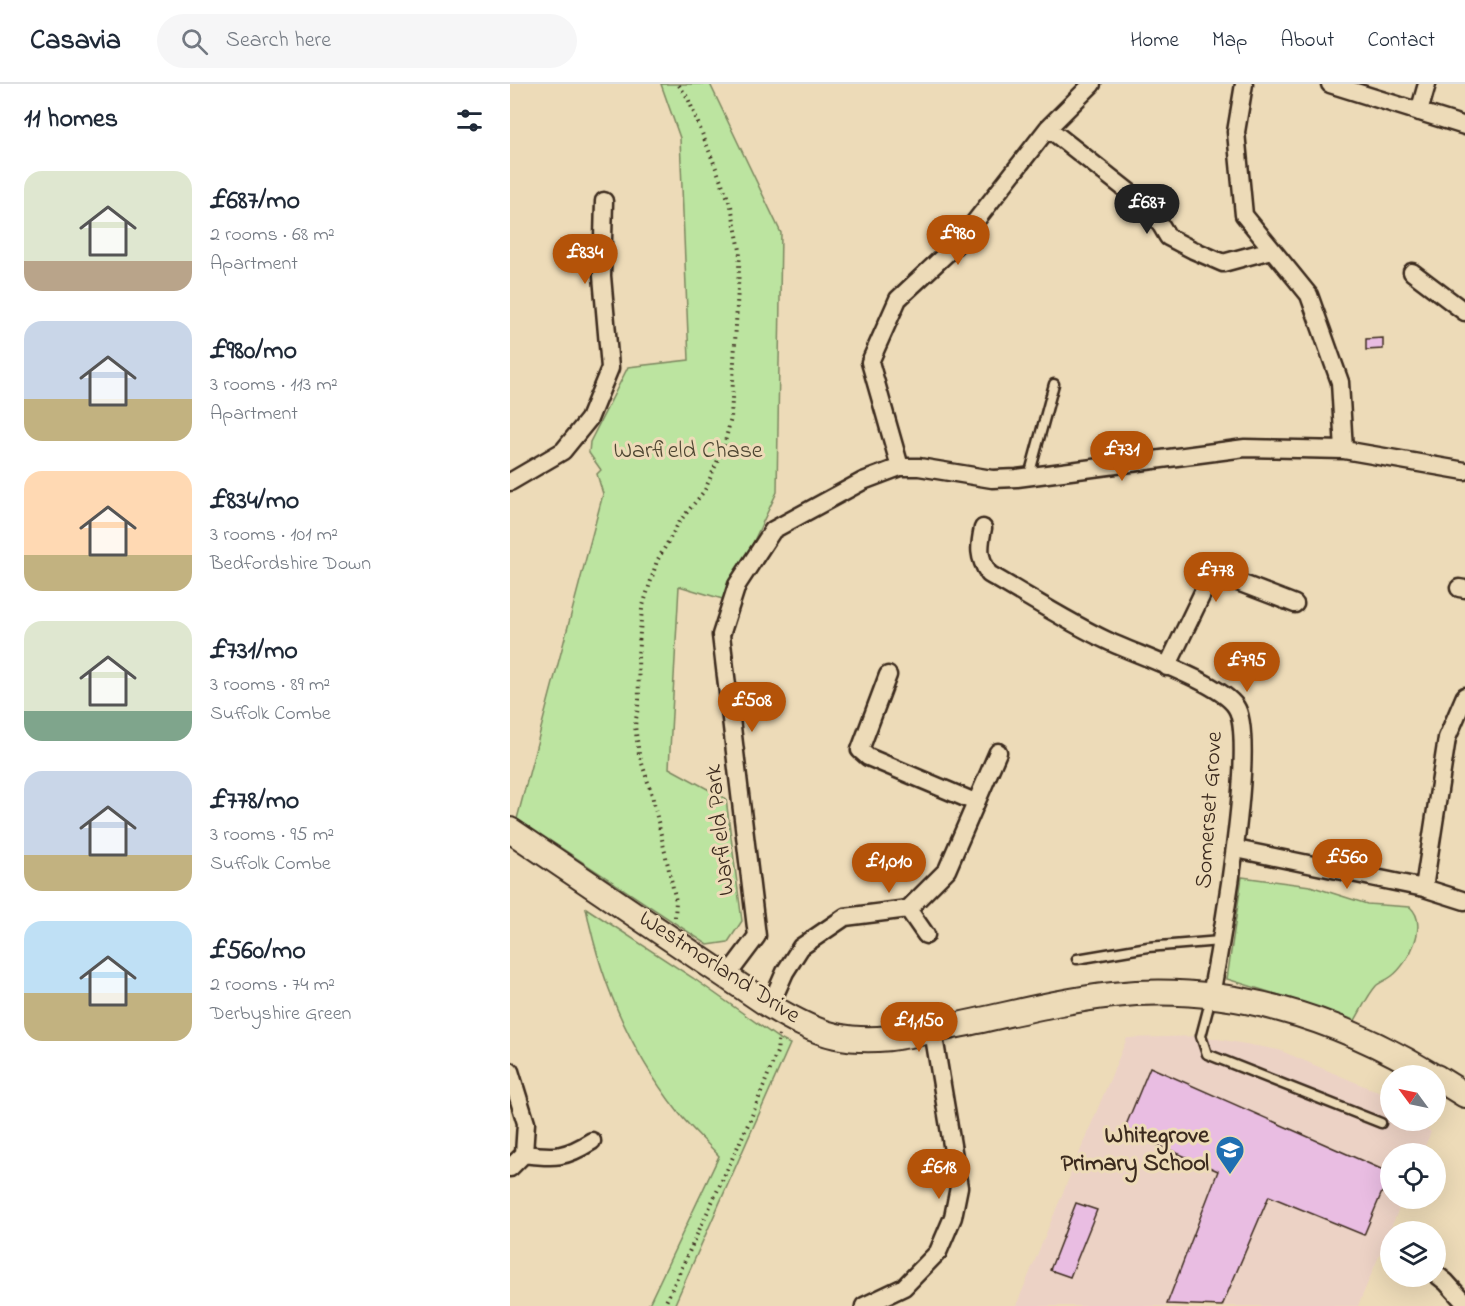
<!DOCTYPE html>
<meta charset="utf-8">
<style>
:root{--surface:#fff;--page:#f6f6f7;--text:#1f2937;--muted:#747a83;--line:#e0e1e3;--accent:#b45309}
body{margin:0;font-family:"Indie Flower",sans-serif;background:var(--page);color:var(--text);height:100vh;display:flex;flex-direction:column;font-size:22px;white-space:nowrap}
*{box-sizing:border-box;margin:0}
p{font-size:20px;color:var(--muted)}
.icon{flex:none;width:33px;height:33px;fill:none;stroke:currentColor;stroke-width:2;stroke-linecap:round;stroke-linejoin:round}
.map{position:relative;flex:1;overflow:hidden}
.drawer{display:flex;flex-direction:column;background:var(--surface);width:510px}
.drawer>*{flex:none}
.needle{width:39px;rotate:303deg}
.controls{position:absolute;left:870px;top:981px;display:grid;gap:12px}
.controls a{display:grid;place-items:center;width:66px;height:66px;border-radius:50%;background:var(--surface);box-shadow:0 6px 24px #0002;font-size:30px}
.price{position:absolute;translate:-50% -51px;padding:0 14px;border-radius:21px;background:var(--accent);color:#fff;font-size:20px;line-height:39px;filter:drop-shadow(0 2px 3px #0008)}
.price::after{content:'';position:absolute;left:50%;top:36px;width:18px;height:14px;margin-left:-9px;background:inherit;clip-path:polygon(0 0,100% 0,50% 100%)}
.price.on{background:#222;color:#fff}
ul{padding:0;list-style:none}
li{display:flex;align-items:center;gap:18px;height:150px;padding:0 24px}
li span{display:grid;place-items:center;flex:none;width:168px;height:120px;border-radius:18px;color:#555}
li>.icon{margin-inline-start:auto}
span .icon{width:72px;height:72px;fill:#fffc;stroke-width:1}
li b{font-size:26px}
h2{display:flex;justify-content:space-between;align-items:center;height:72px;padding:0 24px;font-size:26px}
header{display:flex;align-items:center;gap:36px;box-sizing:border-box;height:84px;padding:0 30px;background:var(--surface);border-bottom:2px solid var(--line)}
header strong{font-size:28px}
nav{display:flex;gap:33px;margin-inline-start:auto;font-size:21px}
.search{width:420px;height:54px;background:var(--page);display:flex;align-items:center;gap:15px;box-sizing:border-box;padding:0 21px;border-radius:33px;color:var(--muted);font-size:22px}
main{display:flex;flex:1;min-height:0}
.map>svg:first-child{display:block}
</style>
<header>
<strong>Casavia</strong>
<div class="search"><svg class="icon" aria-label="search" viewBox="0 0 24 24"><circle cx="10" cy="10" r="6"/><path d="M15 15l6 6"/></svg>Search here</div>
<nav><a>Home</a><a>Map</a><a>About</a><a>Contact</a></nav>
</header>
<main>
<section class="drawer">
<h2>11 homes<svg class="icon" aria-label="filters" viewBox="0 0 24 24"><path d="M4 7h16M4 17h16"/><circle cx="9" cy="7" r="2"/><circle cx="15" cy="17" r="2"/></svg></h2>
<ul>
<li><span style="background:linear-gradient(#dfe7d0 75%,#b9a48a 0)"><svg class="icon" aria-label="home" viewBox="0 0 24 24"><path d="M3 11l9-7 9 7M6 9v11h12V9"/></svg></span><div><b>£687/mo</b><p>2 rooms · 68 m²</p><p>Apartment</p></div></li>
<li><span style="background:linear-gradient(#c9d6e8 65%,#c2b280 0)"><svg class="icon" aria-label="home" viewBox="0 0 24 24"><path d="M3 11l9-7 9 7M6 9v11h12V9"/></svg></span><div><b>£980/mo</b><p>3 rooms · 113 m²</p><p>Apartment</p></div></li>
<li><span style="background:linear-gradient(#ffd9b3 70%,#c2b280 0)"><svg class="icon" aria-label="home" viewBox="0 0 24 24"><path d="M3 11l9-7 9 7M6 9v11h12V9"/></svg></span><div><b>£834/mo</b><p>3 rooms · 101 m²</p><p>Bedfordshire Down</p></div></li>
<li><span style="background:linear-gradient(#dfe7d0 75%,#7fa58c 0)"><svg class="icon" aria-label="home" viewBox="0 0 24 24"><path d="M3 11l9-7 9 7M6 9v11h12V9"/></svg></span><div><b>£731/mo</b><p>3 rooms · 89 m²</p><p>Suffolk Combe</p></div></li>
<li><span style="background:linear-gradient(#c9d6e8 70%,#c2b280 0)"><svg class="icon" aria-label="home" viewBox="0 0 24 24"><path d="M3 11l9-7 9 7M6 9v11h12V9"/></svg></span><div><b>£778/mo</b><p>3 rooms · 95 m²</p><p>Suffolk Combe</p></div></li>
<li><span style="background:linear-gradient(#bfe0f5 60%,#c2b280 0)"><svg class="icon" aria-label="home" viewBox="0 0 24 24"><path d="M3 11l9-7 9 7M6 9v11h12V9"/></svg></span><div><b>£560/mo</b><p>2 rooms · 74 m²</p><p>Derbyshire Green</p></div></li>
</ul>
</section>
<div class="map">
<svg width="955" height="1222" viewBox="0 0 955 1222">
<rect width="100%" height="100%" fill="#eddbb8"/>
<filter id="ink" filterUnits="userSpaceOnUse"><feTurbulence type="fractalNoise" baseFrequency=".0167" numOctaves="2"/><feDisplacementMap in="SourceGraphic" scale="12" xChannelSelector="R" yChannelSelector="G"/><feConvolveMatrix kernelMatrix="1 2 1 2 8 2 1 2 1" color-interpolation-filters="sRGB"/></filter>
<g filter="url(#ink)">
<path fill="#ecd2c5" d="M 691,952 L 769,966 L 880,1013 L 880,1036 L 908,1037 L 921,1048 L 912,1069 L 880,1070 L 880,1114 L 893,1115 L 848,1222 L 506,1222 L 617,954 Z"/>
<path fill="#bce4a0" stroke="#7c875f" stroke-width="1.5" d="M 151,0 L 200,0 L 271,149 L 267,408 L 216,516 L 169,502 L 159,684 L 216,715 L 232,837 L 218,858 L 198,861 L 7,735 L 93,410 L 87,390 L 91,386 L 79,369 L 80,358 L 118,283 L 179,276 L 170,54 Z
M 732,793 L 800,802 L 857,820 L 900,823 C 919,840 899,879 882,892 C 877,896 870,898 866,902 C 857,912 851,927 844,938 L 785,916 L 717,895 Z
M 76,824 L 183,894 L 268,954 L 280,960 L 164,1222 L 138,1222 L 209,1072 C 196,1057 180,1044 168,1028 C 121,968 91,899 76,824 Z"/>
<path fill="#e9bde2" stroke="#3b2a1e" stroke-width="1.5" d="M 873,254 L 873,265 L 856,266 L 856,255 Z
M 640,983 L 880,1089 L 854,1151 L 759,1112 L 712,1222 L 657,1220 L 708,1087 L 614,1046 Z
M 566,1119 L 587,1126 L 560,1193 L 540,1186 Z"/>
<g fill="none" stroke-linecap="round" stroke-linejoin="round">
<g stroke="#3b2a1e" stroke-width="13">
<path id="lane" d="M 519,392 L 544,300
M 567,875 L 638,863 L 710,857
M 701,914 L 691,952 L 697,970 L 871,1039"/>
</g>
<g stroke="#3b2a1e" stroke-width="21">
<path id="street" d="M 734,0 L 726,48 L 734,131 L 799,211 L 830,298 L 834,366
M 820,0 L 955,42
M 909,28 L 917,0
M 538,44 L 642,126 L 658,153 L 683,166 L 713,179 L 761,166
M 902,188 L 955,228
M 390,383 L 360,278 L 388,215 L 450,157 L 538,44 L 582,0
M 0,398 L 53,367 L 79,335 L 100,284 L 92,192 L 94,117
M 473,444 C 469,463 468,473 479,490 C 518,512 557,538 598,557 C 627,571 710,598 726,623 C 748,656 710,864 701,911
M 949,504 L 955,505
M 657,583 L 696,502 L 720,495 L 785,520
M 378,591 L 350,666 L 358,673 L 465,718
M 726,765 L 914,804 L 955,817
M 914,804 L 937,654 L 955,612
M 398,825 L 416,851
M 217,892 L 247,852 L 211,551 L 227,501 L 263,446 L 353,397 L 390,383 L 409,383 L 482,395 L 507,394 L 735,364 L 834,366 L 955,387
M 260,922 L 275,888 L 291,863 L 335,833 L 398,825 L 437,786 L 488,668
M 0,987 L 16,1039 L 14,1070
M 0,1084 L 14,1070 C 45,1074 55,1074 82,1057
M 926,1190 L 936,1198 L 955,1219
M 354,1222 L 394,1203 L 428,1168 L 443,1133 L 449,1103 L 423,947"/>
</g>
<g stroke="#3b2a1e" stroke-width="28">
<path id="secondary" d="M 0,746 L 260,922 C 280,934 303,947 326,952 C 363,960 397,952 434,944 C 490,933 546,917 603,911 C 717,899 827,933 923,992
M 926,993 L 955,1011"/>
</g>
<path stroke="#3b2a1e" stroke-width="4" stroke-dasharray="1.5 4.5" stroke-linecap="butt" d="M 165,833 L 166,817 L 142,711 L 129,670 L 125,642 L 129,616 L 128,571 L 132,525 L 147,477 L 170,437 L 195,406 L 214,362 L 221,334 L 230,166 L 221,122 L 178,14 L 168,0
M 875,1027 L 880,1005
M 154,1222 L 241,1034 L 267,968 L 269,950"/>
<use href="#lane" stroke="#eddbb8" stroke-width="8"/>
<use href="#street" stroke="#eddbb8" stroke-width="16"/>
<use href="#secondary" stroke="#eddbb8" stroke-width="24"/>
</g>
</g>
<defs>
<g id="school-pin" transform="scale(1.5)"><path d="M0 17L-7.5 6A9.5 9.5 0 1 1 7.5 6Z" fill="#1f6fb2" stroke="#eddbb8"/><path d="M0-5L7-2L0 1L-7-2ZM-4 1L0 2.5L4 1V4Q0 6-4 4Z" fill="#fff"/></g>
</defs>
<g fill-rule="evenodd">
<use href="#school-pin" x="720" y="1066"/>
</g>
<g text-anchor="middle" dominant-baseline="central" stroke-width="6" stroke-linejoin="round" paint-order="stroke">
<g font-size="24" fill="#4e4632" stroke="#eddbb8">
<text x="178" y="367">Warfield Chase</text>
</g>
<g font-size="24" fill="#3b2a1e" stroke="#eddbb8">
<text transform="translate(700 726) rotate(-86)">Somerset Grove</text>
<text transform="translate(211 746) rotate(-96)">Warfield Park</text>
<text transform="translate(209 884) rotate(33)">Westmorland Drive</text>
</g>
<g font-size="24" font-weight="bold" fill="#3b2a1e" stroke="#eddbb8" text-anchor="end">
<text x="699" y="1052">Whitegrove<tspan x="699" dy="28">Primary School</tspan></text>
</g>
</g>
</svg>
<div class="controls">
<a><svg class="needle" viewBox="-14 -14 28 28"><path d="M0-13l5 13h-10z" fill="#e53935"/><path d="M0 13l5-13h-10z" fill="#747a83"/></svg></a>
<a><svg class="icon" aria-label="locate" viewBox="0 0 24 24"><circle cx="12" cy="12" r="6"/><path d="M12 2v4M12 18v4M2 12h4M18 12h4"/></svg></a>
<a><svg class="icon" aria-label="layers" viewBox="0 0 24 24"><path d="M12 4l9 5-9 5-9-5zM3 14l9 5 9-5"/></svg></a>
</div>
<b class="price on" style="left:637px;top:151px">£687</b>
<b class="price" style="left:448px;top:182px">£980</b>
<b class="price" style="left:75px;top:201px">£834</b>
<b class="price" style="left:612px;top:398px">£731</b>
<b class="price" style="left:706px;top:519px">£778</b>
<b class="price" style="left:737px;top:609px">£795</b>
<b class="price" style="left:242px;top:649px">£508</b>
<b class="price" style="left:837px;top:806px">£560</b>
<b class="price" style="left:379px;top:810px">£1,010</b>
<b class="price" style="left:409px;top:969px">£1,150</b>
<b class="price" style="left:429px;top:1116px">£618</b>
</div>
</main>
